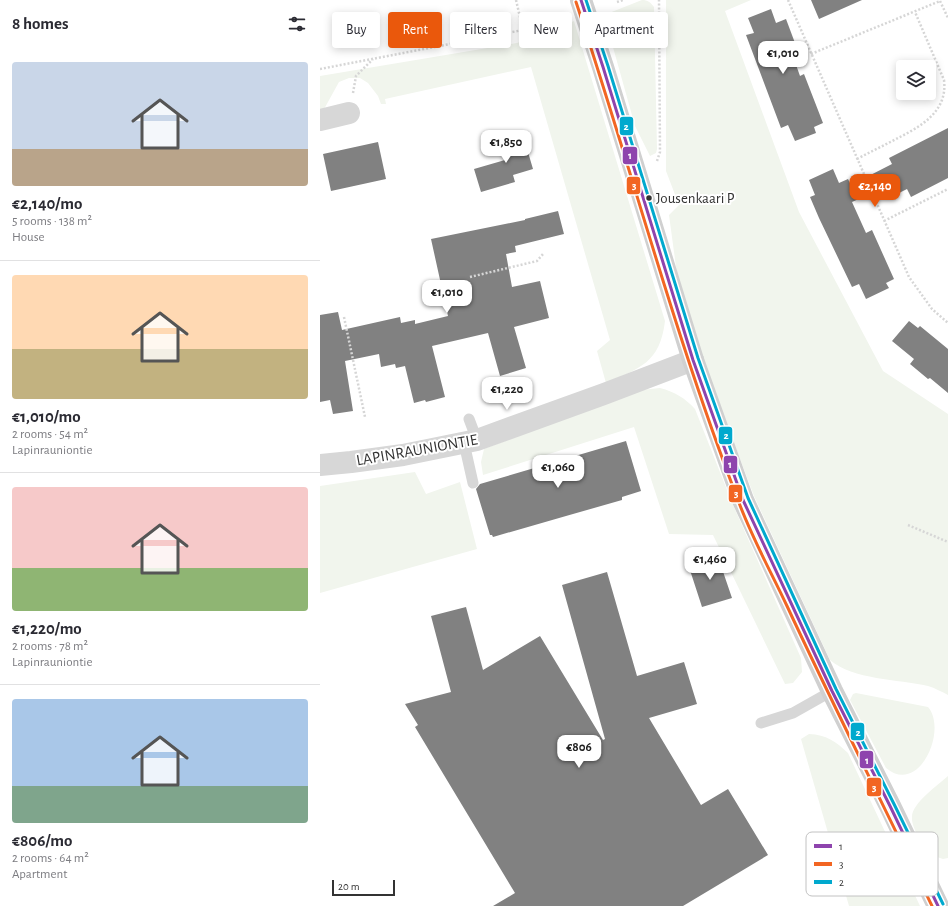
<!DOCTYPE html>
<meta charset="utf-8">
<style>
:root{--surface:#fff;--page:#f2f2f3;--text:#2b2b33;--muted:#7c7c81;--line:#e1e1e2;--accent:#ea580c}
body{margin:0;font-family:"Alegreya Sans",sans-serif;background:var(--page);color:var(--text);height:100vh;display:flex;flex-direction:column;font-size:15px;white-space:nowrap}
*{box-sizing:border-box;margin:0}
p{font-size:13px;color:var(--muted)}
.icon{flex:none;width:22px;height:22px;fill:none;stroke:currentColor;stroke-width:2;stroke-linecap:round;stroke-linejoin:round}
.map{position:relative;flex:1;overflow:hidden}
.drawer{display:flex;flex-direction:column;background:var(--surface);width:320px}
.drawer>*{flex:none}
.banner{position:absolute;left:12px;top:12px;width:380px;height:36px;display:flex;gap:8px}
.controls{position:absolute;left:576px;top:60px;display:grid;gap:8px}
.controls a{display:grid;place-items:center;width:40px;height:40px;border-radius:4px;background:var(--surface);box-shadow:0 2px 10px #0003;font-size:20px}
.scale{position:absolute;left:12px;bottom:10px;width:63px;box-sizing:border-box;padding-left:4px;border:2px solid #333;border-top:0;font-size:11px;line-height:14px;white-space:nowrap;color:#333;-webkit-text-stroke:3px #fff;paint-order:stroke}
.price{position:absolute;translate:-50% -34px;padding:0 9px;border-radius:8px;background:#fff;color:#222;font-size:13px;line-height:26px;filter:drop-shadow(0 1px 2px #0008)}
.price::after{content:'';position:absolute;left:50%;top:24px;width:12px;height:9px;margin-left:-6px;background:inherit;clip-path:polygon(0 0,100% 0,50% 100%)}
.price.active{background:var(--accent);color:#fff}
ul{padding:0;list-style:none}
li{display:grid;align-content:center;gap:8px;height:212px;padding:0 12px}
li+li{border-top:1px solid var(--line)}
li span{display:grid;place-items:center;height:124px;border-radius:4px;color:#555}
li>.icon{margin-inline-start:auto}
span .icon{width:72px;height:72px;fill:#fffc;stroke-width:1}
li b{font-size:17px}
h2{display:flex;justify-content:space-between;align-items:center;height:48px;padding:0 12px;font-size:17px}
.tag{padding:0 14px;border-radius:4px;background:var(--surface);box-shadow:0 2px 10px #0003;font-size:14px;line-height:36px}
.tag.active{background:var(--accent);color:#fff}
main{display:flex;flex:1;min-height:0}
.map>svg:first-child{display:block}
</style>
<main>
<section class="drawer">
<h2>8 homes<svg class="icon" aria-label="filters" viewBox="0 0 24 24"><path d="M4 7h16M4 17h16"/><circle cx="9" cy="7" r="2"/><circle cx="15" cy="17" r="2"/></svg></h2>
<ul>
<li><span style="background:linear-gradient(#c9d6e8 70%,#b9a48a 0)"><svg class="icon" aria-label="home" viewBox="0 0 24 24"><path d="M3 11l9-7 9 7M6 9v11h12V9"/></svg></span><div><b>€2,140/mo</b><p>5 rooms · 138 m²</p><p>House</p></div></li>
<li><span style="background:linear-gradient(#ffd9b3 60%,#c2b280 0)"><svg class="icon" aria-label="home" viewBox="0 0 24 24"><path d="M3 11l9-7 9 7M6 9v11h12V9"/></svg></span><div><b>€1,010/mo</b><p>2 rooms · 54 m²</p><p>Lapinrauniontie</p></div></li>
<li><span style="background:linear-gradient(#f6c9c9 65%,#8fb573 0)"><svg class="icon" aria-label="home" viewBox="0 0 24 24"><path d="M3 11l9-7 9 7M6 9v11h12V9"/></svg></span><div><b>€1,220/mo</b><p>2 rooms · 78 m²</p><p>Lapinrauniontie</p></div></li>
<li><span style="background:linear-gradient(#a9c7e8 70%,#7fa58c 0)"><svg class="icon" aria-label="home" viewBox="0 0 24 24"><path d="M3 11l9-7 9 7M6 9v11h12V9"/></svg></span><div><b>€806/mo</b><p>2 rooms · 64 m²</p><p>Apartment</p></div></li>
</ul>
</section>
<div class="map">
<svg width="628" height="906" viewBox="0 0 628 906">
<rect width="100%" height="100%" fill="#fff"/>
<path fill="#f1f5ed" d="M 322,0 C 328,0 330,2 334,7 L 337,149 L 336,153 L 330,156 L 315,126 L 284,15 Z
M 346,0 L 431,0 L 405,11 L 479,212 L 563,371 L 628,414 L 628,695 C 622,692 615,688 608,686 C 578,679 533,680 510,660 L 434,496 L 383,360 L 357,274 L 349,215 L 359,205 L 346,171 Z
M 254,21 L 345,321 C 340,363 320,368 286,383 L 277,351 L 290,340 L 211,67 L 65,99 L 66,104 L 61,104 L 58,96 L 48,83 L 40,78 L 29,78 L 19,82 L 3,111 L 0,111 L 0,76 L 197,43 Z
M 340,388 C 355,392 365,398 375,409 L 413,505 L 481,658 L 482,672 L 473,683 L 465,684 L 393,535 L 349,534 L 314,427 L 163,475 L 161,462 L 164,449 L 321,390 Z
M 95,472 L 106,494 L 140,482 L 157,549 L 0,593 L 0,486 Z
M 536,693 L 608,707 C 628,730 599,796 566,768 L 530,700 L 533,694 Z
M 489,734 C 507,735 515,741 528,753 L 600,906 L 529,906 L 481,739 Z
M 628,776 L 628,858 L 623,859 L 611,855 C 604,846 591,828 592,817 C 592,803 618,785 628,776 Z"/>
<path fill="#818181" d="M 491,0 L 542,0 L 499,19 Z
M 451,9 L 456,23 L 466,19 L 475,43 L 469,45 L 480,76 L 484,74 L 503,123 L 494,127 L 496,133 L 475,141 L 468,125 L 461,128 L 426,35 L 434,33 L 428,18 Z
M 35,15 L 38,35 L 22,38 L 18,18 Z
M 628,128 L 628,178 L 591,197 L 587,189 L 569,198 L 563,188 L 532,202 L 546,233 L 552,230 L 574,279 L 566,283 L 569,288 L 546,299 L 539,284 L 532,287 L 499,218 L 490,197 L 495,195 L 489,180 L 513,169 L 519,183 L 528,179 L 531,185 L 572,164 L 569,158 Z
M 202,132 L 213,169 L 193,175 L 195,182 L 161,192 L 154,169 L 185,160 L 178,139 Z
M 58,142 L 66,179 L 11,191 L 3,154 Z
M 238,211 L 244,234 L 195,246 L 196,252 L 186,254 L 192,287 L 220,281 L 229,318 L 194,327 L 206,368 L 180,376 L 168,333 L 112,346 L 125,397 L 106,402 L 105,400 L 94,403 L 85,366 L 76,368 L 75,364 L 61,367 L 59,354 L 25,361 L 33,411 L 13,414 L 10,400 L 0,402 L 0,315 L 18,312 L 22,330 L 80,317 L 81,323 L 95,320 L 95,324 L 128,316 L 111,239 L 205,220 L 205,219 Z
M 589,321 L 598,328 L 600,326 L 628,349 L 628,393 L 610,378 L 608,379 L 590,364 L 594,359 L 572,341 Z
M 306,441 L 321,491 L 302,497 L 302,500 L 246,516 L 173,537 L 172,535 L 170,535 L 156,489 L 160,484 Z
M 397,554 L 412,598 L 382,607 L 368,564 Z
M 287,572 L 317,676 L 364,662 L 377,704 L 329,718 L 381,805 L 408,789 L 448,855 L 363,906 L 173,906 L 195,893 L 95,727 L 98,725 L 85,704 L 131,692 L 111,616 L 146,607 L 163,670 L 220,636 L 283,740 L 285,739 L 242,585 Z"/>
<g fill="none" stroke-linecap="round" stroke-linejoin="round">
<path stroke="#d6d6d6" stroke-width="2.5" stroke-dasharray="2 2" stroke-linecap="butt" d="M 196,0 L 203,30
M 468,0 L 589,277 L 612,309 L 628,323
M 620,1 L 628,18
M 297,2 L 303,0
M 491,54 L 620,1
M 0,69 L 203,30 L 243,16
M 33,93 L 36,76 L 53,59
M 537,159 C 550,152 563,146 576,139 C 600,127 628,112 624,80 L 595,12
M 337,161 L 340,152 L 339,0
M 564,221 L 628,189
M 150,277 L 217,261 L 223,254
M 24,317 L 45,417
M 588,525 L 628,542"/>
<path stroke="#d7d7d7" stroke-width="11" d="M 149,419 L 157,440
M 144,443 L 153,483
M 441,723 L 473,713 L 512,691"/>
<path stroke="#d7d7d7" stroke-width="22" d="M 0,120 L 29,113
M 0,465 L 31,462 L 83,455 L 157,440 L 284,394 L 373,360"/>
<path stroke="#d0d0d0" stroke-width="22" d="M 261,0 L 283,67 L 373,360 L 423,500 L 512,691 L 570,806 L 618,906"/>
<g stroke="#fff" stroke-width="6">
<path id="bus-1" d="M 261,0 L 283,67 L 373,360 L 423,500 L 512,691 L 570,806 L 618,906"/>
</g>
<g stroke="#fff" stroke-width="6">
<path id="bus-2" d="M 256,2 C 311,167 355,337 418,500 C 431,536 451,572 467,606 C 514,707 564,806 612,906"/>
</g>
<g stroke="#fff" stroke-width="6">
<path id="bus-3" d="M 266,0 L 288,66 L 378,358 L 428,498 L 516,689 L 574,804 L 623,904"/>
</g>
<use href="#bus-1" stroke="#8e44ad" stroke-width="3"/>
<use href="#bus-2" stroke="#f26522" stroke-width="3"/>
<use href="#bus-3" stroke="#00a9ce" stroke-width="3"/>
</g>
<circle fill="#333" stroke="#fff" stroke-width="1.5" cx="329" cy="198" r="3.5"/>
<g text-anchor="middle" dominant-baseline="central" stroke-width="4" stroke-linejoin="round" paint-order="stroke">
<g font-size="15" fill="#333" stroke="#fff" text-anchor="start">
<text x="336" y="198">Jousenkaari P</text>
</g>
<g font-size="16" fill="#333" stroke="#fff">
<text transform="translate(97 450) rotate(-10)">LAPINRAUNIONTIE</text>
</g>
</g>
<rect x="486" y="832" width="132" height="64" rx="6" fill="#fff" stroke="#c2c2c2" stroke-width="1"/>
<rect x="494" y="844" width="18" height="4" fill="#8e44ad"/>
<rect x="494" y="862" width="18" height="4" fill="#f26522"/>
<rect x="494" y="880" width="18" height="4" fill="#00a9ce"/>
<g font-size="11" fill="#333">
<text x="519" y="850">1</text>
<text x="519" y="868">3</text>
<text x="519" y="886">2</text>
</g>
<g stroke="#fff" stroke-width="1.5">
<rect x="299" y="116" width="15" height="20" rx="4" fill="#00a9ce"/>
<rect x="302" y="146" width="16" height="19" rx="4" fill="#8e44ad"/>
<rect x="306" y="176" width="15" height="19" rx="4" fill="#f26522"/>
<rect x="398" y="426" width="15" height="19" rx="4" fill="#00a9ce"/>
<rect x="403" y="455" width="15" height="19" rx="4" fill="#8e44ad"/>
<rect x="408" y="484" width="15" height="19" rx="4" fill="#f26522"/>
<rect x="530" y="722" width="15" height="19" rx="4" fill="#00a9ce"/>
<rect x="539" y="750" width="15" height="19" rx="4" fill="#8e44ad"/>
<rect x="546" y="777" width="16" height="20" rx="4" fill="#f26522"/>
</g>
<g font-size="11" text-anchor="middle" font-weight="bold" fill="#fff">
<text x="306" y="130">2</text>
<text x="310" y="159">1</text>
<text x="314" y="189">3</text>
<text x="406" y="439">2</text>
<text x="410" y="468">1</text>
<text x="416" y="497">3</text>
<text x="538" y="736">2</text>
<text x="547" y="764">1</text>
<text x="554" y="791">3</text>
</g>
</svg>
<div class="controls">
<a><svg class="icon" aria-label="layers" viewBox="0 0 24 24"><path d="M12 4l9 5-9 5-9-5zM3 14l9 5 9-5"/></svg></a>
</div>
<div class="scale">20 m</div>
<b class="price" style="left:463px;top:75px">€1,010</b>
<b class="price" style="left:186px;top:164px">€1,850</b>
<b class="price active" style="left:555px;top:208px">€2,140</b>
<b class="price" style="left:127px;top:314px">€1,010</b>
<b class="price" style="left:187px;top:411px">€1,220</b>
<b class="price" style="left:238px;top:489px">€1,060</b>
<b class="price" style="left:390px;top:581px">€1,460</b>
<b class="price" style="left:259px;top:769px">€806</b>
<div class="banner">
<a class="tag">Buy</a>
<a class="tag active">Rent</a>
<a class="tag">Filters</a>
<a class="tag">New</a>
<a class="tag">Apartment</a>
</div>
</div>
</main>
